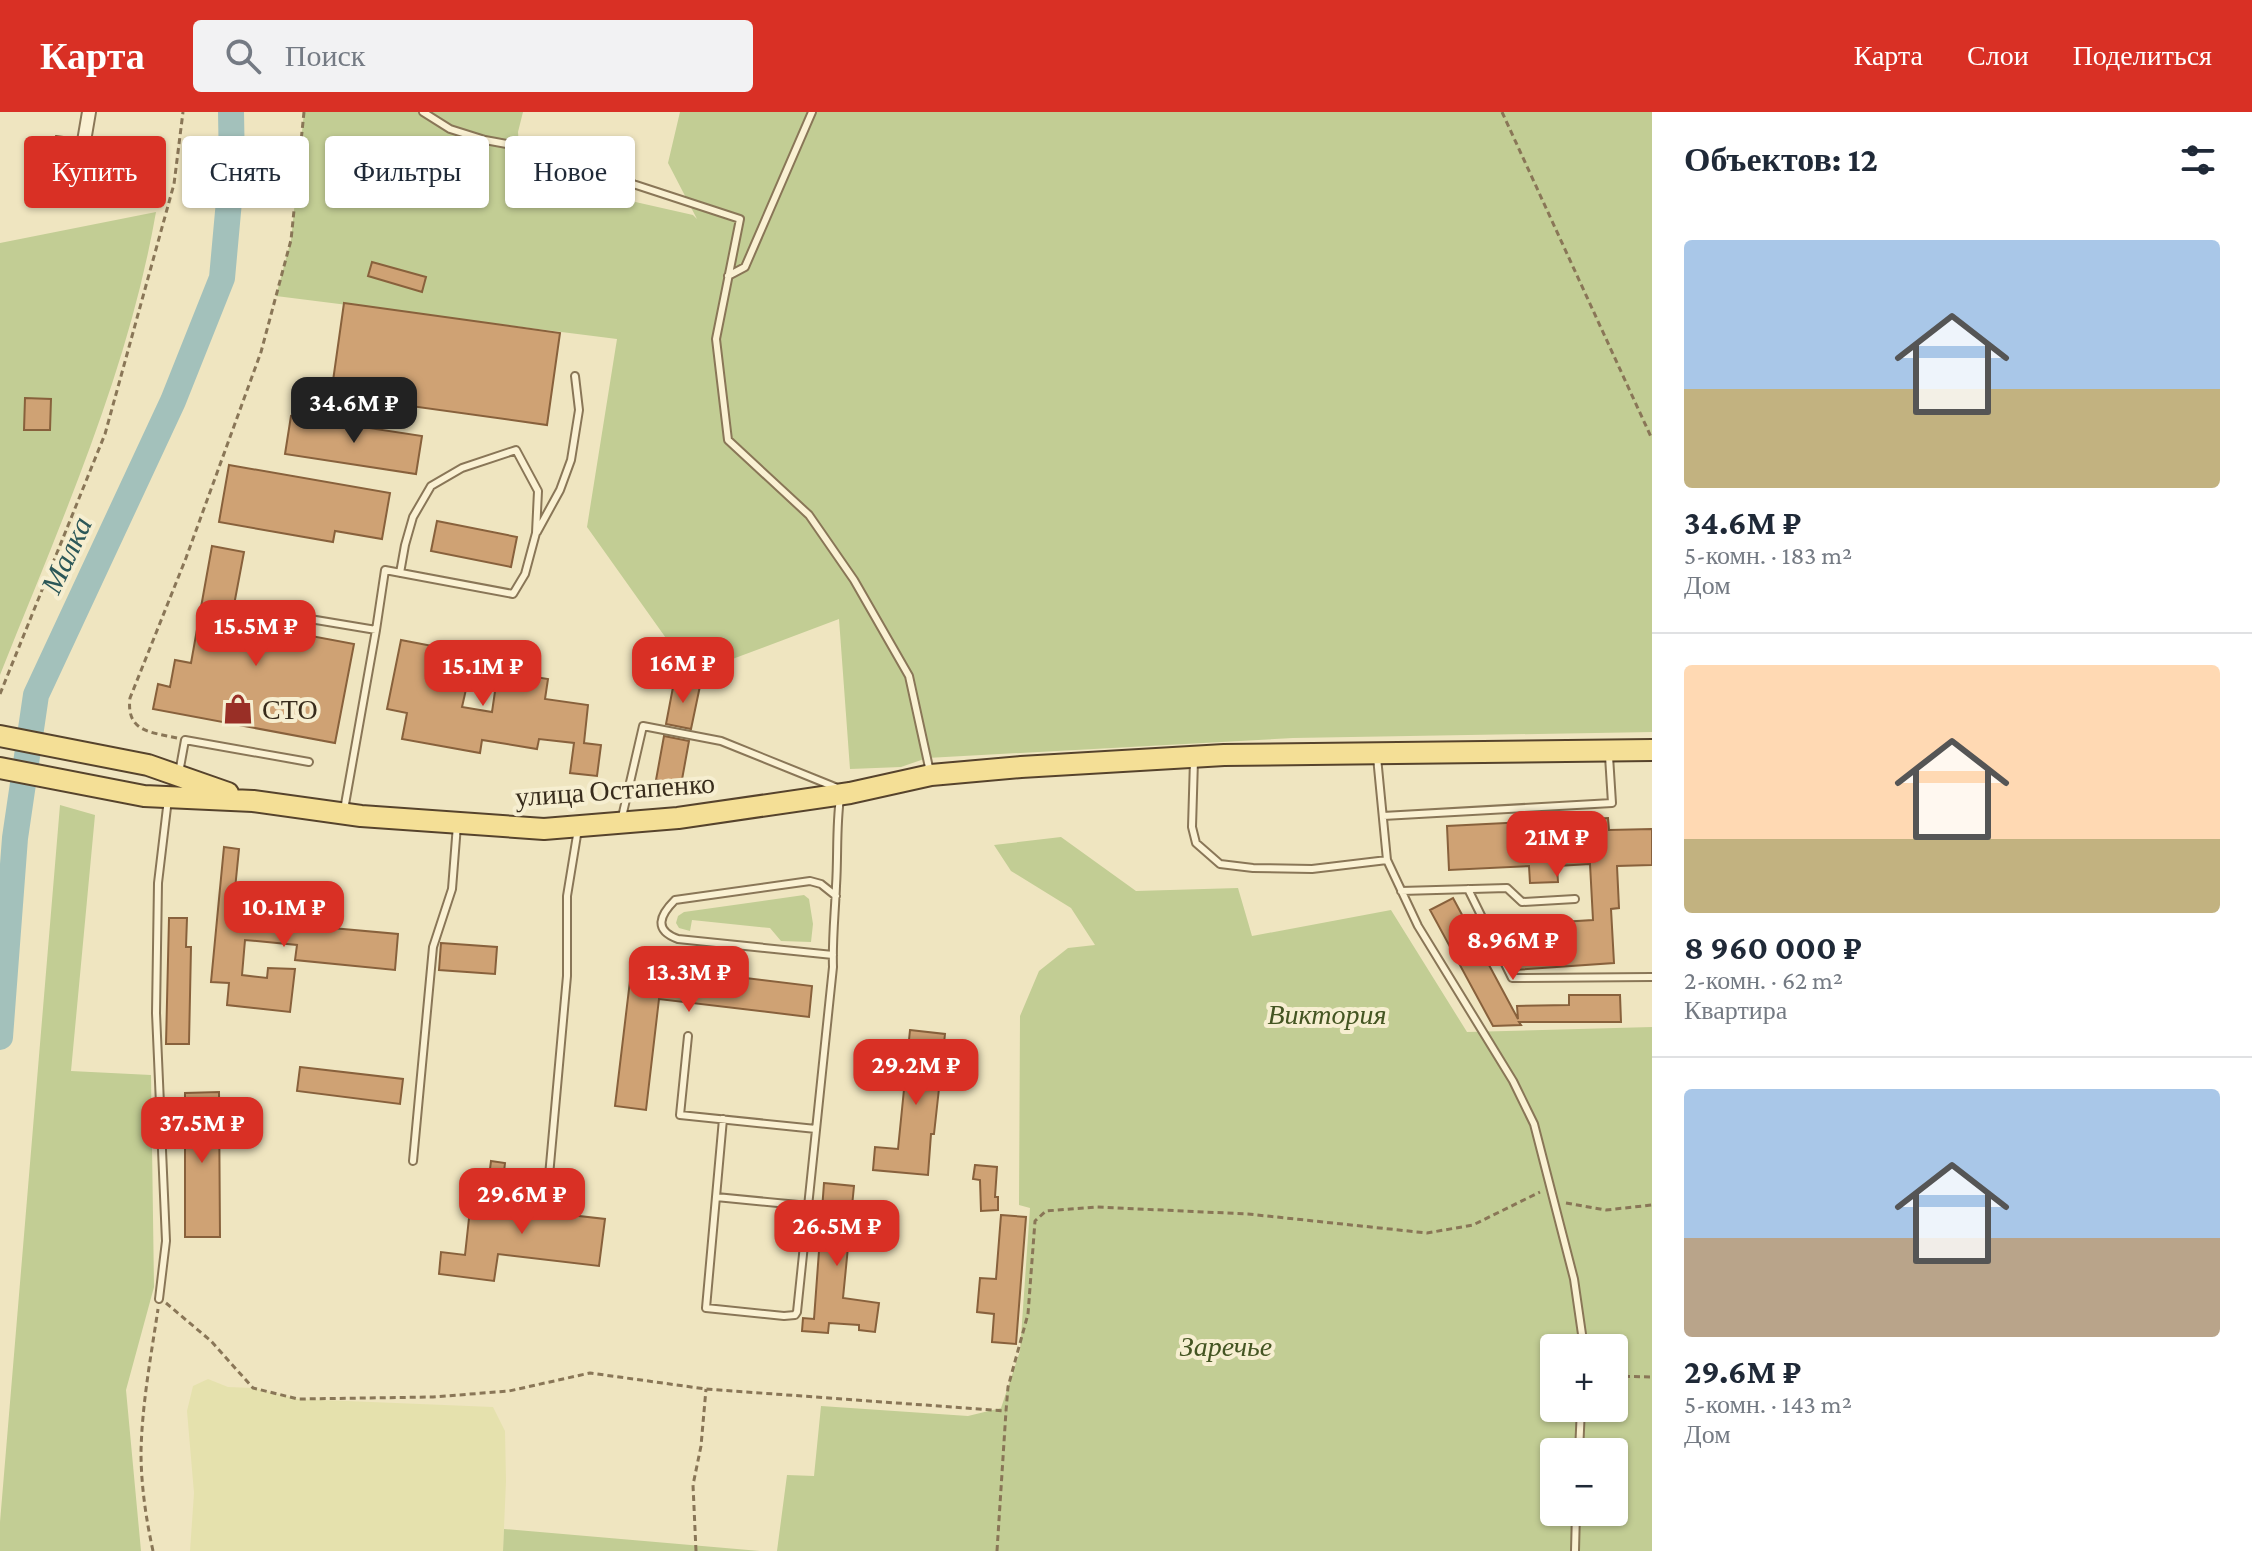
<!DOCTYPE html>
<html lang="ru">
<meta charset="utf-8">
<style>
:root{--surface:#fff;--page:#f2f2f3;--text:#1f2937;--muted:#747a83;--line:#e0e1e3;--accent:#d93025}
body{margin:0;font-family:"Crimson Pro",serif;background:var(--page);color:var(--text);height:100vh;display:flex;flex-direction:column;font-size:30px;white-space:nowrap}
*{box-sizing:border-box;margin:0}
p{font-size:26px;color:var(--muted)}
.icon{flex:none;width:44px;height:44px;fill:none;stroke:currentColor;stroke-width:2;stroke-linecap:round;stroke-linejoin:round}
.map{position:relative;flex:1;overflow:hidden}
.panel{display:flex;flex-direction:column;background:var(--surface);width:600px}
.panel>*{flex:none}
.guide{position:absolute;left:24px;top:24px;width:760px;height:72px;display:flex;gap:16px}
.controls{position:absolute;left:1540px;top:1222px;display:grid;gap:16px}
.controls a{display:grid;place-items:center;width:88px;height:88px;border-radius:8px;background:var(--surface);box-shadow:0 2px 6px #0004;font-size:40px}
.price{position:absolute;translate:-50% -68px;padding:0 18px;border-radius:16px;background:var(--accent);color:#fff;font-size:26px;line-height:52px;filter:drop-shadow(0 2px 4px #0008)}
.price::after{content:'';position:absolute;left:50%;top:48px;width:24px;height:18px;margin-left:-12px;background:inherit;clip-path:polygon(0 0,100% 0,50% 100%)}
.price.active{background:#222;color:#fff}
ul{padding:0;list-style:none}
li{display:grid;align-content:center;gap:16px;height:424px;padding:0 32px}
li+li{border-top:2px solid var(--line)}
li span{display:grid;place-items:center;height:248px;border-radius:8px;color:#555}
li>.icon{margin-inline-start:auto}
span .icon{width:144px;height:144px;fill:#fffc;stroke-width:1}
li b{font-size:34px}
h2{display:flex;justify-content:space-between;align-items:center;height:96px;padding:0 32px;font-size:34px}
.chip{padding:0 28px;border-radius:8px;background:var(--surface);box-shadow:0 2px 6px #0004;font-size:28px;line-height:72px}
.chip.active{background:var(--accent);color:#fff}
header{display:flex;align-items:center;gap:48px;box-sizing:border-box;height:112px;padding:0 40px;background:var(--accent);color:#fff}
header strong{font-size:38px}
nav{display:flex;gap:44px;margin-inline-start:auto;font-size:28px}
.search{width:560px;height:72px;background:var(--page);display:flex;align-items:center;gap:20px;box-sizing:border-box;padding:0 28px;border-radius:8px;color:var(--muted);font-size:30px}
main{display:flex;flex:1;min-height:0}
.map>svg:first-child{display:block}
</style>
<header>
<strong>Карта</strong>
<div class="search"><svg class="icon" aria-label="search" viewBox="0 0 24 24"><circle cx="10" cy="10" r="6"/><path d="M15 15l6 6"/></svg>Поиск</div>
<nav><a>Карта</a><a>Слои</a><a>Поделиться</a></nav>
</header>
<main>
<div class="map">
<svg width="1652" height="1439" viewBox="0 0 1652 1439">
<rect width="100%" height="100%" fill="#efe5c0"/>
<path fill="#e5e1ad" d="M 208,1267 L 228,1275 L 253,1276 L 298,1287 L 493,1295 L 505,1319 L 506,1369 L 503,1439 L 190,1439 L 194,1381 L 187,1299 L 193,1274 Z"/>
<path fill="#c2cd94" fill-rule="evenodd" d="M 304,0 L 523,0 L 518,20 L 519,34 L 609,51 L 600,82 L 693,103 L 697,107 L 668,51 L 680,0 L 1652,0 L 1652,620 L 1293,626 L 927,646 L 901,655 L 850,657 L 839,507 L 719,552 L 700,574 L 587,415 L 617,227 L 276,184 L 291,128 Z
M 156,100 C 128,261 60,412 0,563 L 0,131 Z
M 60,693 L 95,703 L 71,959 L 151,963 L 154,1175 L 126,1278 L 141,1439 L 0,1439 L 0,1410 Z
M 1061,725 L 1136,779 L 1238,776 L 1252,824 L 1391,798 L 1467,920 L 1652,915 L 1652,1439 L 777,1439 L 787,1363 L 814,1364 L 821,1294 L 968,1304 L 1001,1296 L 1020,1239 L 1030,1096 L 1019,1093 L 1020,904 L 1039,859 L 1068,836 L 1095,833 L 1071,796 L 1011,759 L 994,733 ZM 1554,1236 L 1614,1236 L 1614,1296 L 1554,1296 ZM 1554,1340 L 1614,1340 L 1614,1400 L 1554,1400 Z
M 804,783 L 809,787 L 813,812 L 811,830 L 781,829 L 770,816 L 692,808 L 690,819 L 679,816 L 676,811 L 678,804 L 684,800 Z
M 504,1417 L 760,1439 L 503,1439 Z"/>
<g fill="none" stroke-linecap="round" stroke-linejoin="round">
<path stroke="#a3c1bb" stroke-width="26" d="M 0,925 L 15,726 L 36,583 L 173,289 L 222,166 L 232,56 L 231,0"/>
</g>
<path fill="#cfa274" stroke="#88613c" stroke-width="2" d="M 56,24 L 72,26 L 68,53 L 50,49 Z
M 372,150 L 426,165 L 422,180 L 368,164 Z
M 344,191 L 560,221 L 547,313 L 331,283 Z
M 25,286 L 51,287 L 50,318 L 24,318 Z
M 291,304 L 422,324 L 416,362 L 285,342 Z
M 229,353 L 390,381 L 382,427 L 335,419 L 333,430 L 219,410 Z
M 437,409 L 517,425 L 511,455 L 431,439 Z
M 212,434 L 244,440 L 231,509 L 354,532 L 335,631 L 153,597 L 158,572 L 170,575 L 175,548 L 191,551 Z
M 401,528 L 474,542 L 462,595 L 492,600 L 498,559 L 548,567 L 545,587 L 588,593 L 584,631 L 601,633 L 597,664 L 570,661 L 574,631 L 539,627 L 537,637 L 482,628 L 480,641 L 402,627 L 407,601 L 387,597 Z
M 674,570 L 700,574 L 691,617 L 666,612 Z
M 664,624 L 689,629 L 681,673 L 656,668 Z
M 1608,706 L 1609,718 L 1652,717 L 1652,753 L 1617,754 L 1619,796 L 1611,797 L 1614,851 L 1515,858 L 1511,813 L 1593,808 L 1590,752 L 1557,754 L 1558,770 L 1530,771 L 1529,754 L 1449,758 L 1447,714 Z
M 224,735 L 239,737 L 232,807 L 398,822 L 395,858 L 295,848 L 297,833 L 245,828 L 242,863 L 267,866 L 268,856 L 295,857 L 290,900 L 227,893 L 229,871 L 211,870 Z
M 1453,786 L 1518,907 L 1517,894 L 1569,893 L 1569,883 L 1620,883 L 1621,910 L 1519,910 L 1521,913 L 1493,914 L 1430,798 Z
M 169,806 L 187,806 L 186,835 L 191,835 L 189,932 L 166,932 Z
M 441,831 L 497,835 L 495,862 L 439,858 Z
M 632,852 L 812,874 L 809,905 L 659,887 L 646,998 L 615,994 Z
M 910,918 L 945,922 L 934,1022 L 931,1022 L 928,1063 L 873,1058 L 875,1035 L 898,1037 Z
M 300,955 L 403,967 L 400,992 L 297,979 Z
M 219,980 L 220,1125 L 185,1125 L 185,981 Z
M 491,1049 L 505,1051 L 500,1095 L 605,1107 L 599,1154 L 498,1142 L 494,1169 L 439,1162 L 441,1140 L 465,1143 L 470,1097 L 485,1098 Z
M 975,1053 L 997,1055 L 995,1085 L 998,1085 L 998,1098 L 981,1099 L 980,1068 L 973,1067 Z
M 824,1071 L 854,1074 L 843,1186 L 879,1191 L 875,1220 L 859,1218 L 859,1213 L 829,1211 L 828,1221 L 802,1219 L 803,1206 L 814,1207 Z
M 1001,1103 L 1026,1105 L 1016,1232 L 992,1230 L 994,1202 L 977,1200 L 980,1166 L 996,1167 Z"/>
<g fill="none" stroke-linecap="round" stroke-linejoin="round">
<g stroke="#897657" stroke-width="10">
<path id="service" d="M 423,0 L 450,17 L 485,28 L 609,51 L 633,72 L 740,107 L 716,227 L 728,328 L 809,403 L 854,468 L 909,564 L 930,660
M 728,164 L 745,155 L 812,0
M 537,420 L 560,378 L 571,348 L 579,298 L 575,264
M 250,497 L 376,518 L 344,698
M 376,518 L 385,458 L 513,482 L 525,462 L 536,421 L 538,379 L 516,338 L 462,356 L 431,374 L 413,405 L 405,433 L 400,461
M 1377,645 L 1387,748 L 1418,814 L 1513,969 L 1534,1012 L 1574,1167 L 1584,1236
M 1194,648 L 1192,715 L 1196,731 L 1220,752 L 1253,756 L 1312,757 L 1387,748
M 179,661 L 185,628 L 309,650
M 1383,704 L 1612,691 L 1609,644
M 622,705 L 643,614 L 721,629 L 835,675
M 1468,777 L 1512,866 L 1652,865
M 1401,779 L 1507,776 L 1522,790 L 1575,787
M 833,843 L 678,827 C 653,818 660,803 675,788 L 810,769 L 821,772 L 836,784
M 688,924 L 680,1003 L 816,1017
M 723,1007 L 706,1196 L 784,1204 L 795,1203 L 797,1200 L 833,855 C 832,828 835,801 836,774 C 838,744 836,715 840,686
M 413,1049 L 433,835 L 452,777 L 457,713
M 549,1064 L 567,864 L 567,784 L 578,717
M 716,1085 L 809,1094
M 159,1187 L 166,1129 L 156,901 L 158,771 L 168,687
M 1579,1340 L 1581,1296
M 1575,1439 L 1576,1400"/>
</g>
<g stroke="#897657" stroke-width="16">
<path id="minor" d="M 76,76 L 89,0"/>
</g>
<g stroke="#56432c" stroke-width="24">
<path id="primary" d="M 0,624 L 148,653 L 228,681
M 0,656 L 144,684 L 253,689 L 361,704 L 544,717 L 678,706 L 850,681 L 931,663 L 1021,655 L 1224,643 L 1652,638"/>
</g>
<path stroke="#897657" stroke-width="3" stroke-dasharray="6 4" stroke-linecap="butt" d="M 1502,0 L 1652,327
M 0,582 L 105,322 L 174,72 L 183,0
M 177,626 C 149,620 126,619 130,586 L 186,446 L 261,240 L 291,128 L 304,0
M 1566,1091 L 1606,1098 L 1652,1093
M 166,1191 L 211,1229 L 253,1276 L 298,1287 L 433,1285 L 509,1279 L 590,1261 L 706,1277 L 1006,1299
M 1614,1264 L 1652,1265
M 153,1439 C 146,1407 141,1373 141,1340 C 142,1292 151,1244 158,1197
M 696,1439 L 693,1373 L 701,1334 L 706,1277
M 997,1439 L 1006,1299 L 1008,1275 L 1028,1202 L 1035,1109 L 1046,1099 L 1096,1095 L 1248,1102 L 1427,1121 L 1473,1113 L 1540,1080"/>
<use href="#service" stroke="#faf1d3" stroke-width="6"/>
<use href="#minor" stroke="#faf1d3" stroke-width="12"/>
<use href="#primary" stroke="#f4df96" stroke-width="20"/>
</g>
<defs>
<g id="shop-bare" transform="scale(2.4)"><path d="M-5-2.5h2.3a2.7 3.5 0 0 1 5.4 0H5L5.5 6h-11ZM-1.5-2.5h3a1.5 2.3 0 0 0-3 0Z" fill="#992f26" stroke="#f6eed0" stroke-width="2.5" paint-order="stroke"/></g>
</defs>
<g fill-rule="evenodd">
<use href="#shop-bare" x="238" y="597"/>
</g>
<g text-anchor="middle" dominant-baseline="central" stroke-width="8" stroke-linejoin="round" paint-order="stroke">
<g font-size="28" fill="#382c1c" stroke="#f6eed0" text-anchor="start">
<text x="262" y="597">СТО</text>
</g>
<g font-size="28" fill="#382c1c" stroke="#f6eed0">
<text transform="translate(615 678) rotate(-4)">улица Остапенко</text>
</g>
<g font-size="28" font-style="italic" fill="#452" stroke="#f6eed0">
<text x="1327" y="902">Виктория</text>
<text x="1226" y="1234">Заречье</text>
</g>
<g font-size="30" font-style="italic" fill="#2b5758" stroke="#f6eed0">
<text transform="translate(66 443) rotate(-65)">Малка</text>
</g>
</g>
</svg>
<div class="controls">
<a>+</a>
<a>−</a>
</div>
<b class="price active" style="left:354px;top:333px">34.6M ₽</b>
<b class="price" style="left:256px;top:556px">15.5M ₽</b>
<b class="price" style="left:683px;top:593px">16M ₽</b>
<b class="price" style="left:483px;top:596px">15.1M ₽</b>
<b class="price" style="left:1557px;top:767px">21M ₽</b>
<b class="price" style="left:284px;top:837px">10.1M ₽</b>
<b class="price" style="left:1513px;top:870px">8.96M ₽</b>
<b class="price" style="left:689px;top:902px">13.3M ₽</b>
<b class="price" style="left:916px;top:995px">29.2M ₽</b>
<b class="price" style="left:202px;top:1053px">37.5M ₽</b>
<b class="price" style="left:522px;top:1124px">29.6M ₽</b>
<b class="price" style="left:837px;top:1156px">26.5M ₽</b>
<div class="guide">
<a class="chip active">Купить</a>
<a class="chip">Снять</a>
<a class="chip">Фильтры</a>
<a class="chip">Новое</a>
</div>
</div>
<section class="panel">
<h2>Объектов: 12<svg class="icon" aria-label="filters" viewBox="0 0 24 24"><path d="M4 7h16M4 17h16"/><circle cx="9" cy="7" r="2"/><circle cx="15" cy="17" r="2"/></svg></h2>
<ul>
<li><span style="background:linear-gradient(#a9c7e8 60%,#c2b280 0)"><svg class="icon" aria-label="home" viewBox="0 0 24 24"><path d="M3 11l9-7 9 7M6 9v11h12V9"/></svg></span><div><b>34.6M ₽</b><p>5-комн. · 183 m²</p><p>Дом</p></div></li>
<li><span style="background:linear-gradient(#ffd9b3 70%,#c2b280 0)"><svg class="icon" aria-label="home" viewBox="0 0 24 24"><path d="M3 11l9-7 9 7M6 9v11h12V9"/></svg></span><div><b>8 960 000 ₽</b><p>2-комн. · 62 m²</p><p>Квартира</p></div></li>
<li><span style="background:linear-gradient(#a9c7e8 60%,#b9a48a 0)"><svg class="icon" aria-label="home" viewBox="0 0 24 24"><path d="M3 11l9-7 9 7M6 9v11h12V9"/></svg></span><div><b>29.6M ₽</b><p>5-комн. · 143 m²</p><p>Дом</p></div></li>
</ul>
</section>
</main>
